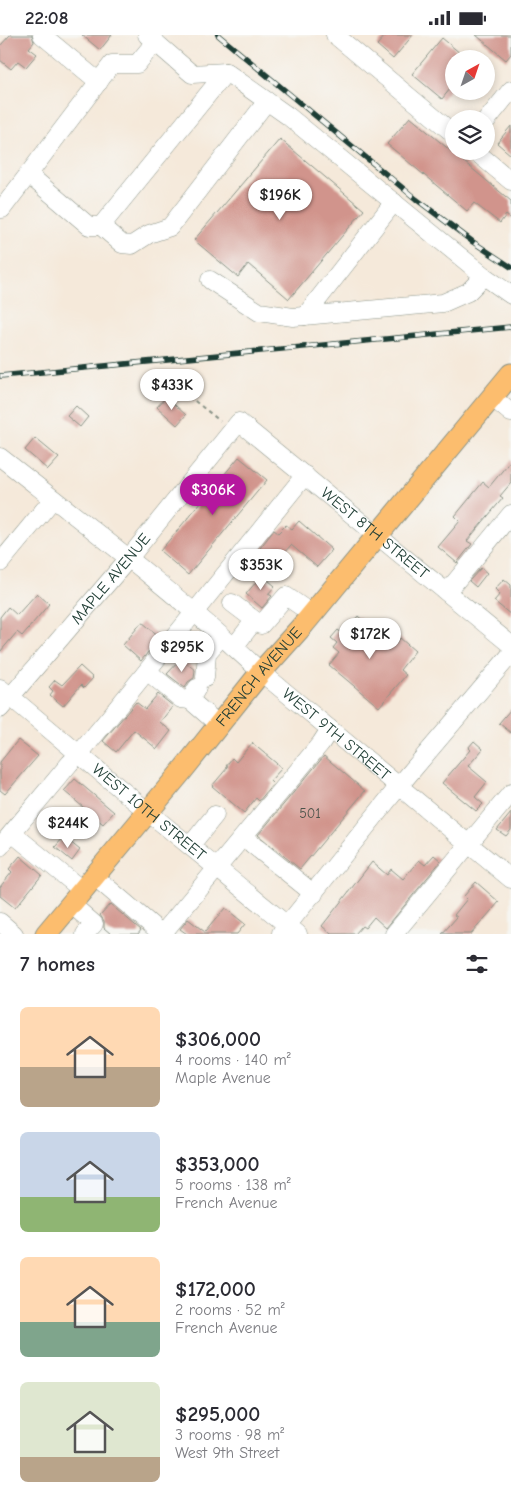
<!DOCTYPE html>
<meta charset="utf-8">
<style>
:root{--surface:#fff;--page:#f7f7f7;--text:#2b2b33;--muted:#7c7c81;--accent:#b5179e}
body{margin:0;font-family:"Comic Neue",sans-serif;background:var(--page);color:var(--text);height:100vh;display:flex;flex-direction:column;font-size:19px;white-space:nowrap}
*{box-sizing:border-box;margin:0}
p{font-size:16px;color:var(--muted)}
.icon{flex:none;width:28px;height:28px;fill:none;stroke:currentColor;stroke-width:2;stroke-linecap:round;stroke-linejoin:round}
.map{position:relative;height:899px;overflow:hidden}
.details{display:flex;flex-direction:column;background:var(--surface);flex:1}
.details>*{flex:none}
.needle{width:32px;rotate:40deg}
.buttons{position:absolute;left:445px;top:15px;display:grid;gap:10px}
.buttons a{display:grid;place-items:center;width:50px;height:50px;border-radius:50%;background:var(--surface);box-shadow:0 2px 8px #0003;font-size:25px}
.price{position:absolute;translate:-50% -42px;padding:0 11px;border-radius:18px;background:#fff;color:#222;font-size:16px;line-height:32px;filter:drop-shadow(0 1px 2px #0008)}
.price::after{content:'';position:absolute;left:50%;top:30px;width:15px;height:11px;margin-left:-8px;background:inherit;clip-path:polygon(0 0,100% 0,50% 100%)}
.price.active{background:var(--accent);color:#fff}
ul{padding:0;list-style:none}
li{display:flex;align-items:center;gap:15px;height:125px;padding:0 20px}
li span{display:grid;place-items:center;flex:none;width:140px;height:100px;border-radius:8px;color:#555}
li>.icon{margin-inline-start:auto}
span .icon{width:60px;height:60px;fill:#fffc;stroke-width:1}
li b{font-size:21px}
h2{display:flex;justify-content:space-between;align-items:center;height:60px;padding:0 20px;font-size:21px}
.status{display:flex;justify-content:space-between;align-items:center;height:35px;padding:0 25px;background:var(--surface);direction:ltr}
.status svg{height:14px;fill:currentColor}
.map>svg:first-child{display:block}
</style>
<div class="status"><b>22:08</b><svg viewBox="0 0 49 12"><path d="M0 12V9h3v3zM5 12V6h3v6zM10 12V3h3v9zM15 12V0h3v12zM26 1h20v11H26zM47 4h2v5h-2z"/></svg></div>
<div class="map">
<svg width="511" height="899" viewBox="0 0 511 899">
<rect width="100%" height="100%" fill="#f6f6f2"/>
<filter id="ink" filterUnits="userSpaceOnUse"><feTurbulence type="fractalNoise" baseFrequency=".02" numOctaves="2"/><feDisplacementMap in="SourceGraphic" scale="10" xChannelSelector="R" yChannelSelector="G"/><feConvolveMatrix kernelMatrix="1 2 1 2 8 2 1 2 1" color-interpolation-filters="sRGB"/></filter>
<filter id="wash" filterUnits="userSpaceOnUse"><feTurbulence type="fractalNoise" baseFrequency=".0096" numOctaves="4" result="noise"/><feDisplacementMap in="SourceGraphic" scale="20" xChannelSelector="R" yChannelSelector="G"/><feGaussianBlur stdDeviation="1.12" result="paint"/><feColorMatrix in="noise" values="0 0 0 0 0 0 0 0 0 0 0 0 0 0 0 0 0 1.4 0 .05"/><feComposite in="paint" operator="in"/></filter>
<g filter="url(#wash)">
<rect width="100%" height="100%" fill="#f5e9da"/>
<g id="blocks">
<path fill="#d1948c" d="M 10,0 L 32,0 L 34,7 L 29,13 L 37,19 L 26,32 L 18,26 L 11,34 L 0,25 L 0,11 Z
M 82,0 L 112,0 L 100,15 Z
M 386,0 L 413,0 L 393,24 L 377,10 Z
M 476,0 L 511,0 L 511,19 L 506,25 Z
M 442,3 L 467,24 L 454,24 L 454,49 L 442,64 L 412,39 Z
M 410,82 L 511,166 L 511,184 L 506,180 L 500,188 L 474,168 L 467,176 L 387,109 Z
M 511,91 L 511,120 L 497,108 Z
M 280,104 L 364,175 L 289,264 L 248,229 L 238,242 L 194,205 Z
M 166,362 L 186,380 L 177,390 L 157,372 Z
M 76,371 L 88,382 L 80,392 L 67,381 Z
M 35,403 L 59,423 L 48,435 L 25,415 Z
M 239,422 L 267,445 L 188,540 L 160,516 Z
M 511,425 L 511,448 L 500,461 L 503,463 L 467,506 L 472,509 L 457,528 L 438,512 L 460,486 L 455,481 L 483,447 L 489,452 Z
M 299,486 L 332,515 L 317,532 L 291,510 L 276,527 L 260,513 L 274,495 L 278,498 L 286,490 L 292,494 Z
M 481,533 L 487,538 L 476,552 L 469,546 Z
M 262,540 L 275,551 L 268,559 L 272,561 L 262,573 L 246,559 Z
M 504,544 L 511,550 L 511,580 L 494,566 L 500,559 L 495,554 Z
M 37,558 L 49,569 L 22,601 L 17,597 L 0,617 L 0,582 L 8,572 L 17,580 Z
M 358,581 L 367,589 L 369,586 L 396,608 L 400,603 L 415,616 L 400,635 L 406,640 L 379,672 L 329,630 L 339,618 L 333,613 L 337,608 L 331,603 L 338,595 L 343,599 Z
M 142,587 L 160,602 L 141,626 L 123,610 Z
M 181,624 L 195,635 L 194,643 L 188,647 L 185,653 L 167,639 Z
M 80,631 L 93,643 L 84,653 L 81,650 L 63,671 L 50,660 L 53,656 L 49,652 L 55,645 L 62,650 Z
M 158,659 L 173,671 L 160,687 L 171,696 L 157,714 L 134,695 L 116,717 L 103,706 L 136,667 L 145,674 Z
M 511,674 L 511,698 L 499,688 Z
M 18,705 L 38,721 L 5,759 L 0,755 L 0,727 Z
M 474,706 L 483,714 L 468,731 L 487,747 L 475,762 L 483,769 L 476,776 L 442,748 L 470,715 L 468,713 Z
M 252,708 L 282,733 L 270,746 L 273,749 L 259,766 L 256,763 L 244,778 L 212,751 L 228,732 L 226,731 L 232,723 L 236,727 Z
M 324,721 L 365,756 L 300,834 L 258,800 Z
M 75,744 L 114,777 L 103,789 L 64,756 Z
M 511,778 L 511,795 L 506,801 L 497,795 Z
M 64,802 L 80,815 L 72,826 L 55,812 Z
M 434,820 L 441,826 L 386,893 L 374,882 L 365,893 L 362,891 L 355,899 L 331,899 L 322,891 L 372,827 L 387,840 L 391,834 L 403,844 L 419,825 L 425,830 Z
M 20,821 L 42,840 L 15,873 L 0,861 L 0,852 L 12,837 L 9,834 Z
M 476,847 L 499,867 L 471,899 L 442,899 L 457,882 L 454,880 L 467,864 L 464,861 Z
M 110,869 L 141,895 L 138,899 L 111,899 L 104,893 L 104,886 L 100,880 Z
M 225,873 L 245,889 L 237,899 L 187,899 L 180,894 L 188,884 L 205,897 Z"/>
</g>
</g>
<g filter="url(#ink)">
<use href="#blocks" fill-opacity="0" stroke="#8a9387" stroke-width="1"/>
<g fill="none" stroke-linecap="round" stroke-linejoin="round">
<g stroke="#8a9387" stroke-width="19">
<g id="minor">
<path d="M 42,0 L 99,47"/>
<path d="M 147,0 L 192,39 L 226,37 L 288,81 L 484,241 L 511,260"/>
<path d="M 335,0 L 454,99"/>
<path d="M 486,86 L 511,55"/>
<path d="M 475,116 L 511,146"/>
<path d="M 28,139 L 89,191 L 101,191 L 226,37"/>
<path d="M 0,174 L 2,174 L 112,29 L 137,29 L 155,7"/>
<path d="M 101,191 L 122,209 L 132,210 L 149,199 L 170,192 L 267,66"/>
<path d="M 210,245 L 259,277 L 293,282 L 443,268 L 468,257 L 484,241"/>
<path d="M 305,281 L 394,167"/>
<path d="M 492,362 L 511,378"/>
<path id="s1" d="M 0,422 C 89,492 179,560 261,637 L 511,844"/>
<path d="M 0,528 L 53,464"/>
<path d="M 447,557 L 511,479"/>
<path d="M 232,568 L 261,590 L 286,561 L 312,579"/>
<path d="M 234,612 L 254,586"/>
<path d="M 147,636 L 181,664 L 190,665"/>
<path d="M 205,643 L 207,618 L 221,602"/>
<path id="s2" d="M 0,653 L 148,777 L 298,899"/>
<path d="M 197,653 L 190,665 L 219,690"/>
<path id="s3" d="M 0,674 L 129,523 L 239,387 L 511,610"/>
<path d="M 12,798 L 82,855"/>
<path d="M 252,809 L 314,859"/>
<path d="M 190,811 L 215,780"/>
<path d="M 0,812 L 70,728 L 79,719 L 109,683 L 305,440"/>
<path d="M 94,841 L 162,899"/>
<path d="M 71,869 L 94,889 L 85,899"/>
<path d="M 0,887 L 14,899"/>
<path d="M 281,898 L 399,751 L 511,619"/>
<path d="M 162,899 L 321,708 L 330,694"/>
<path d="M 394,899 L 511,758"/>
</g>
</g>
<g stroke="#8a9387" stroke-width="23">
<g id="major">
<path id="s4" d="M 46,899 L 182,736 L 261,637 L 304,589 L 511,339"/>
</g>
</g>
<path stroke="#8a9387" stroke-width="2" stroke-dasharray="4 4" stroke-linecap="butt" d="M 176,351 L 220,386"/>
<use href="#minor" stroke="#fff" stroke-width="18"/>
<use href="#major" stroke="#fcbd6e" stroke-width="21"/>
<g stroke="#1f3d34" stroke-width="5.5">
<path id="rail" d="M 218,0 L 416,164 L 473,207 L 511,232
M 0,341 L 511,292"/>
</g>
<use href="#rail" stroke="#f6f6f2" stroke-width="4" stroke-dasharray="11" stroke-linecap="butt"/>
</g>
</g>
<g text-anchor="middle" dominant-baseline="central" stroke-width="4" stroke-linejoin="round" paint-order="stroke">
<g font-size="14" fill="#4c534a">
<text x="310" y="778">501</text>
</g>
<g font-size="16" fill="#1f3d34" stroke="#f6f6f2">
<text stroke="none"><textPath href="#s3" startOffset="549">WEST 8TH STREET</textPath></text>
<text stroke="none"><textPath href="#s3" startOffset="171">MAPLE AVENUE</textPath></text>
<text stroke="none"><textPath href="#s4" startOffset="334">FRENCH AVENUE</textPath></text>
<text stroke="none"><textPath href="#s1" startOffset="436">WEST 9TH STREET</textPath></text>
<text stroke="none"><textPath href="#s2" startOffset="194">WEST 10TH STREET</textPath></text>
</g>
</g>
</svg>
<div class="buttons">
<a><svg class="needle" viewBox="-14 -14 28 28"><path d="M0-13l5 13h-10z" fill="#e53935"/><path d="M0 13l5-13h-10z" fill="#7c7c81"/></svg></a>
<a><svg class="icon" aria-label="layers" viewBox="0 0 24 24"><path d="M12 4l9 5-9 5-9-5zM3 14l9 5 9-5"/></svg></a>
</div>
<b class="price" style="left:280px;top:186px">$196K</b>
<b class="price" style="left:172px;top:376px">$433K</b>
<b class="price active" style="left:213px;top:481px">$306K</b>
<b class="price" style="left:261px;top:556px">$353K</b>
<b class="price" style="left:370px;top:625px">$172K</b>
<b class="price" style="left:182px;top:638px">$295K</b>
<b class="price" style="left:68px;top:814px">$244K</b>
</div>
<section class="details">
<h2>7 homes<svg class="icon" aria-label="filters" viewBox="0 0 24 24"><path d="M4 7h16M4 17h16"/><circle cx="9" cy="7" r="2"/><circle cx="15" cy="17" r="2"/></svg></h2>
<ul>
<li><span style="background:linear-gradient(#ffd9b3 60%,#b9a48a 0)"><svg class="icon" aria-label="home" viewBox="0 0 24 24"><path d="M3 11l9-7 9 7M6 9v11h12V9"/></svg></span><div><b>$306,000</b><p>4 rooms · 140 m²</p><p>Maple Avenue</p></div></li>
<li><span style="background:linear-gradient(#c9d6e8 65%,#8fb573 0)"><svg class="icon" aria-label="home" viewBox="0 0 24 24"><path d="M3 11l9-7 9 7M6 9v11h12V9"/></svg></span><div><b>$353,000</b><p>5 rooms · 138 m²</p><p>French Avenue</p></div></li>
<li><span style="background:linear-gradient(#ffd9b3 65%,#7fa58c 0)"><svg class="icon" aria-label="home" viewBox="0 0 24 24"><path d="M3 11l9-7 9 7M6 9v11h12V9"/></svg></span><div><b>$172,000</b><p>2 rooms · 52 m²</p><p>French Avenue</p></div></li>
<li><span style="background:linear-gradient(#dfe7d0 75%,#b9a48a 0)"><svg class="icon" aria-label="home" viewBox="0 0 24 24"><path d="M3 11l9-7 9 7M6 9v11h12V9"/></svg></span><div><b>$295,000</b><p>3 rooms · 98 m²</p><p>West 9th Street</p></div></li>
</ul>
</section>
